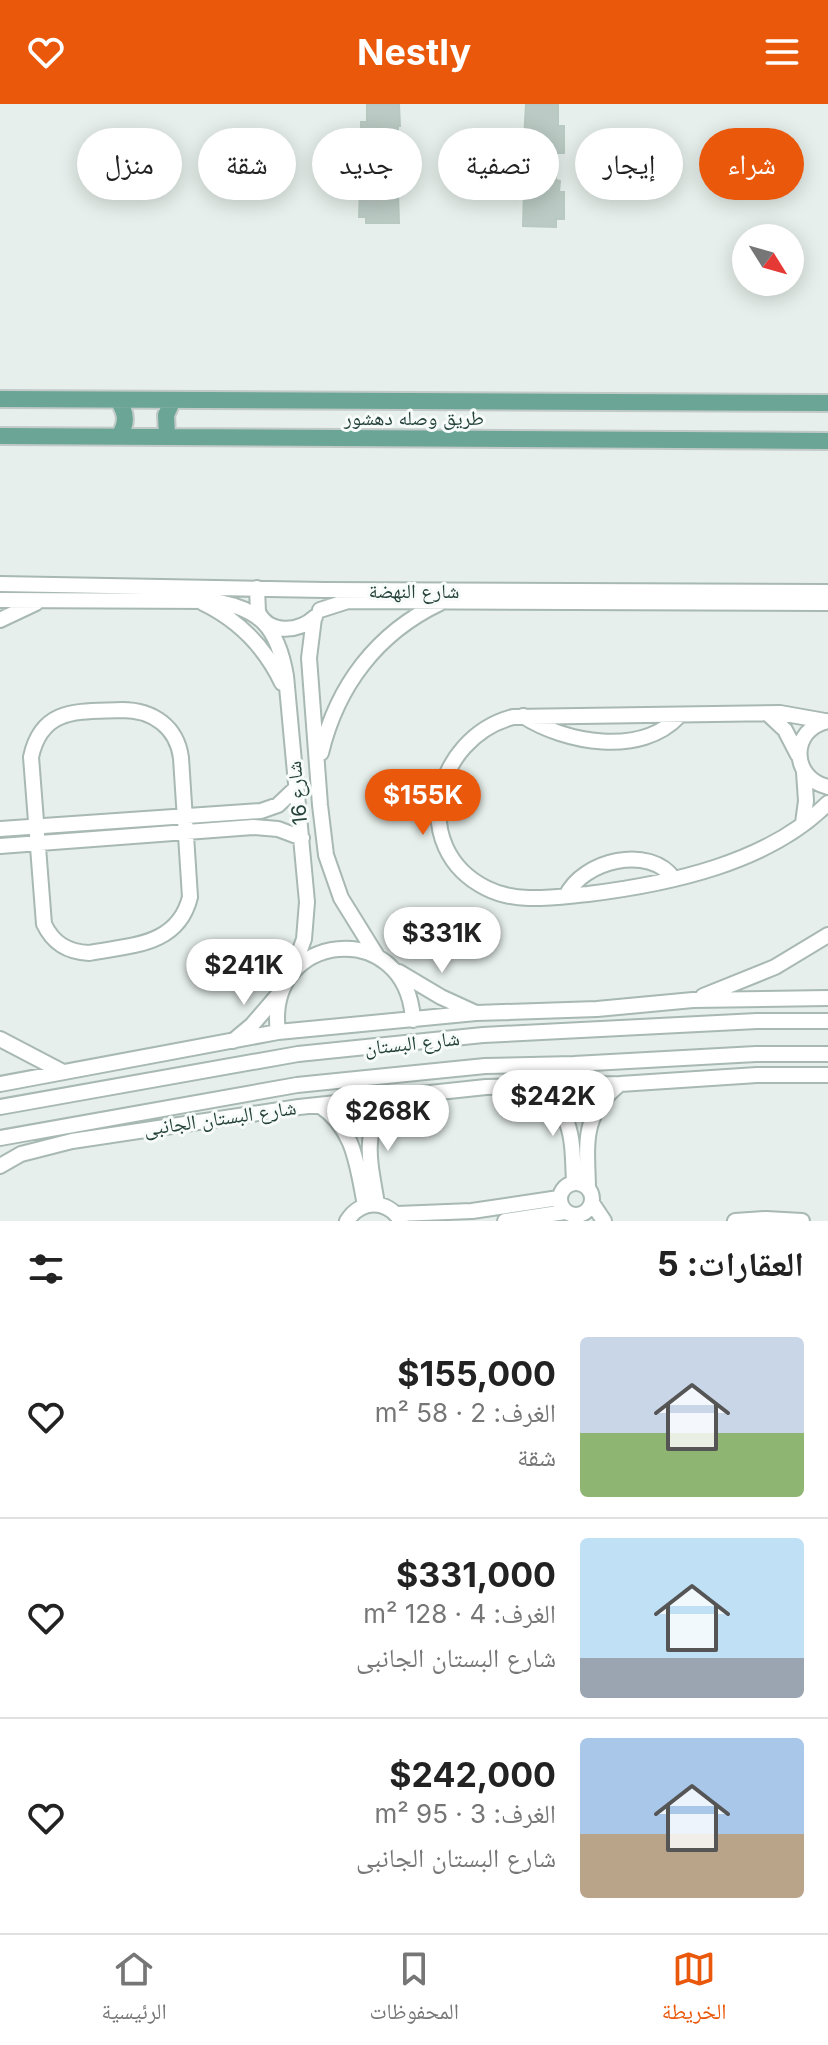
<!DOCTYPE html>
<html lang="ar">
<meta charset="utf-8">
<style>
:root{--surface:#fff;--page:#f2f2f2;--text:#222;--muted:#767676;--line:#e0e0e0;--accent:#ea580c}
body{margin:0;font-family:Inter,"Noto Naskh Arabic",sans-serif;background:var(--page);color:var(--text);direction:rtl;height:100vh;display:flex;flex-direction:column;font-size:30px;white-space:nowrap}
*{box-sizing:border-box;margin:0}
p{font-size:26px;color:var(--muted)}
.icon{flex:none;width:44px;height:44px;fill:none;stroke:currentColor;stroke-width:2;stroke-linecap:round;stroke-linejoin:round}
.map{position:relative;height:1117px;overflow:hidden;direction:ltr}
.side{display:flex;flex-direction:column;background:var(--surface);flex:1}
.side>*{flex:none}
.hud{position:absolute;left:24px;top:24px;width:780px;height:72px;direction:rtl;display:flex;gap:16px}
.needle{width:52px;rotate:127deg}
.fabs{position:absolute;left:732px;top:120px;display:grid;gap:16px}
.fabs a{display:grid;place-items:center;width:72px;height:72px;border-radius:50%;background:var(--surface);box-shadow:0 4px 20px #0003;font-size:40px}
.price{position:absolute;translate:-50% -68px;padding:0 18px;border-radius:28px;background:#fff;color:#222;font-size:26px;line-height:52px;filter:drop-shadow(0 2px 4px #0008)}
.price::after{content:'';position:absolute;left:50%;top:48px;width:24px;height:18px;margin-left:-12px;background:inherit;clip-path:polygon(0 0,100% 0,50% 100%)}
.price.selected{background:var(--accent);color:#fff}
ul{padding:0;list-style:none}
li{display:flex;align-items:center;gap:24px;height:200px;padding:0 24px}
li+li{border-top:2px solid var(--line)}
li span{display:grid;place-items:center;flex:none;width:224px;height:160px;border-radius:8px;color:#555}
li>.icon{margin-inline-start:auto}
span .icon{width:96px;height:96px;fill:#fffc;stroke-width:1}
li b{font-size:34px}
h2{display:flex;justify-content:space-between;align-items:center;height:96px;padding:0 24px;font-size:34px}
.tag{padding:0 28px;border-radius:36px;background:var(--surface);box-shadow:0 4px 20px #0003;font-size:28px;line-height:72px}
.tag.selected{background:var(--accent);color:#fff}
header{display:flex;justify-content:space-between;align-items:center;height:104px;padding:0 24px;background:var(--accent);color:#fff;font-size:36px;font-weight:700}
.tab-bar{display:flex;justify-content:space-around;align-items:center;height:112px;border-top:2px solid var(--line);background:var(--surface);font-size:22px;color:var(--muted)}
.tab-bar a{display:grid;justify-items:center;gap:4px}
.tab-bar .selected{color:var(--accent)}
.map>svg:first-child{display:block}
</style>
<header><svg class="icon" aria-label="menu" viewBox="0 0 24 24"><path d="M4 6h16M4 12h16M4 18h16"/></svg>Nestly<svg class="icon" aria-label="heart" viewBox="0 0 24 24"><path d="M12 20l-8-8c-3-5 5-10 8-4 3-6 11-1 8 4z"/></svg></header>
<div class="map">
<svg width="828" height="1117" viewBox="0 0 828 1117">
<rect width="100%" height="100%" fill="#e6efeb"/>
<path fill="#bbcac4" stroke="#b8c9c2" stroke-width="2" d="M 367,0 L 399,0 L 400,22 L 398,22 L 397,44 L 400,44 L 400,53 L 395,53 L 395,80 L 400,80 L 400,88 L 398,88 L 399,119 L 366,119 L 366,113 L 359,113 L 360,84 L 362,84 L 362,72 L 366,72 L 366,46 L 361,46 L 361,18 L 367,18 Z
M 526,0 L 558,0 L 558,22 L 564,22 L 564,49 L 556,49 L 556,76 L 560,77 L 559,88 L 564,88 L 564,115 L 556,115 L 556,123 L 523,122 L 524,85 L 529,83 L 529,55 L 523,55 Z"/>
<g fill="none" stroke-linecap="round" stroke-linejoin="round">
<g stroke="#a8b8b2" stroke-width="18">
<path id="minor" d="M 0,480 L 325,486 L 828,488
M 257,484 L 258,508 C 269,531 299,528 315,513
M 0,496 L 211,497 C 260,503 278,524 286,572 L 307,798 L 304,835 L 292,869
M 203,499 C 238,516 265,543 282,579
M 320,506 L 348,497 L 828,499
M 314,514 L 309,554 L 320,701 L 326,751 L 341,794 L 377,852
M 0,516 L 36,499
M 122,606 C 153,606 177,623 181,654 L 190,793 C 178,842 131,841 89,849 C 67,848 53,839 44,820 L 31,653 C 42,602 80,608 122,606 Z
M 768,610 L 785,626 L 798,651
M 523,612 C 565,639 641,653 679,612
M 825,617 L 780,609 L 513,613 C 434,634 407,744 486,784 C 517,800 554,793 588,790 C 669,780 769,759 828,699
M 828,617 C 790,625 790,674 828,683
M 321,649 C 337,582 377,529 440,499
M 803,719 L 806,697 L 804,668
M 0,725 L 261,707 L 278,701 L 297,683
M 0,742 L 253,723 L 278,725 L 302,734
M 566,792 C 583,756 650,740 674,775
M 399,868 L 441,893 L 476,909
M 703,892 L 775,863 L 828,831
M 278,928 C 264,827 407,812 413,916
M 0,935 L 63,968
M 233,937 L 252,921 L 277,892
M 0,980 L 278,928 L 476,909 L 597,905 L 693,896 L 828,894
M 536,983 C 575,1008 572,1037 574,1079
M 319,1001 C 355,1025 357,1062 365,1101
M 0,1003 L 298,950 L 483,931 L 757,917 L 828,917
M 0,1034 L 297,981 L 485,962 L 574,960 L 756,950 L 828,950
M 0,1062 L 21,1050 L 72,1037 L 299,1003 L 486,983 L 620,980 L 757,971 L 828,971
M560 1095a16 16 0 1 1 32 0a16 16 0 1 1-32 0Z
M 588,1083 C 587,1039 581,1011 620,980
M 592,1099 L 604,1117
M 377,1100 C 371,1061 358,1022 394,994
M 397,1110 L 472,1107 L 559,1094
M 347,1117 C 361,1095 387,1095 401,1117
M 505,1117 L 565,1108
M 735,1117 L 766,1115 L 802,1117"/>
</g>
<g stroke="#c2cac8" stroke-width="20">
<path id="major" d="M 0,295 L 828,299
M 118,297 C 127,309 127,320 119,332
M 0,332 L 828,337
M 167,332 L 166,311 L 172,298"/>
</g>
<use href="#minor" stroke="#fff" stroke-width="14"/>
<use href="#major" stroke="#6aa596" stroke-width="16"/>
</g>
<g text-anchor="middle" dominant-baseline="central" stroke-width="6" stroke-linejoin="round" paint-order="stroke">
<g font-size="20" fill="#24423a" stroke="#f7fbf9">
<text x="414" y="314">طريق وصله دهشور</text>
<text x="414" y="487">شارع النهضة</text>
<text transform="translate(297 689) rotate(-96)">شارع 16</text>
<text transform="translate(412 939) rotate(-6)">شارع البستان</text>
<text transform="translate(220 1014) rotate(-8)">شارع البستان الجانبى</text>
</g>
</g>
</svg>
<div class="fabs">
<a><svg class="needle" viewBox="-14 -14 28 28"><path d="M0-13l5 13h-10z" fill="#e53935"/><path d="M0 13l5-13h-10z" fill="#767676"/></svg></a>
</div>
<b class="price selected" style="left:423px;top:733px">$155K</b>
<b class="price" style="left:442px;top:871px">$331K</b>
<b class="price" style="left:244px;top:903px">$241K</b>
<b class="price" style="left:553px;top:1034px">$242K</b>
<b class="price" style="left:388px;top:1049px">$268K</b>
<div class="hud">
<a class="tag selected">شراء</a>
<a class="tag">إيجار</a>
<a class="tag">تصفية</a>
<a class="tag">جديد</a>
<a class="tag">شقة</a>
<a class="tag">منزل</a>
</div>
</div>
<section class="side">
<h2>العقارات: 5<svg class="icon" aria-label="filters" viewBox="0 0 24 24"><path d="M4 7h16M4 17h16"/><circle cx="9" cy="7" r="2"/><circle cx="15" cy="17" r="2"/></svg></h2>
<ul>
<li><span style="background:linear-gradient(#c9d6e8 60%,#8fb573 0)"><svg class="icon" aria-label="home" viewBox="0 0 24 24"><path d="M3 11l9-7 9 7M6 9v11h12V9"/></svg></span><div><b>$155,000</b><p>الغرف: 2 · 58 m²</p><p>شقة</p></div><svg class="icon" aria-label="heart" viewBox="0 0 24 24"><path d="M12 20l-8-8c-3-5 5-10 8-4 3-6 11-1 8 4z"/></svg></li>
<li><span style="background:linear-gradient(#bfe0f5 75%,#9aa5b1 0)"><svg class="icon" aria-label="home" viewBox="0 0 24 24"><path d="M3 11l9-7 9 7M6 9v11h12V9"/></svg></span><div><b>$331,000</b><p>الغرف: 4 · 128 m²</p><p>شارع البستان الجانبى</p></div><svg class="icon" aria-label="heart" viewBox="0 0 24 24"><path d="M12 20l-8-8c-3-5 5-10 8-4 3-6 11-1 8 4z"/></svg></li>
<li><span style="background:linear-gradient(#a9c7e8 60%,#b9a48a 0)"><svg class="icon" aria-label="home" viewBox="0 0 24 24"><path d="M3 11l9-7 9 7M6 9v11h12V9"/></svg></span><div><b>$242,000</b><p>الغرف: 3 · 95 m²</p><p>شارع البستان الجانبى</p></div><svg class="icon" aria-label="heart" viewBox="0 0 24 24"><path d="M12 20l-8-8c-3-5 5-10 8-4 3-6 11-1 8 4z"/></svg></li>
</ul>
</section>
<nav class="tab-bar">
<a class="selected"><svg class="icon" aria-label="map" viewBox="0 0 24 24"><path d="M3 6l6-2 6 2 6-2v14l-6 2-6-2-6 2zM9 4v14M15 6v14"/></svg>الخريطة</a>
<a><svg class="icon" aria-label="saved" viewBox="0 0 24 24"><path d="M7 4h10v16l-5-4-5 4z"/></svg>المحفوظات</a>
<a><svg class="icon" aria-label="home" viewBox="0 0 24 24"><path d="M3 11l9-7 9 7M6 9v11h12V9"/></svg>الرئيسية</a>
</nav>
